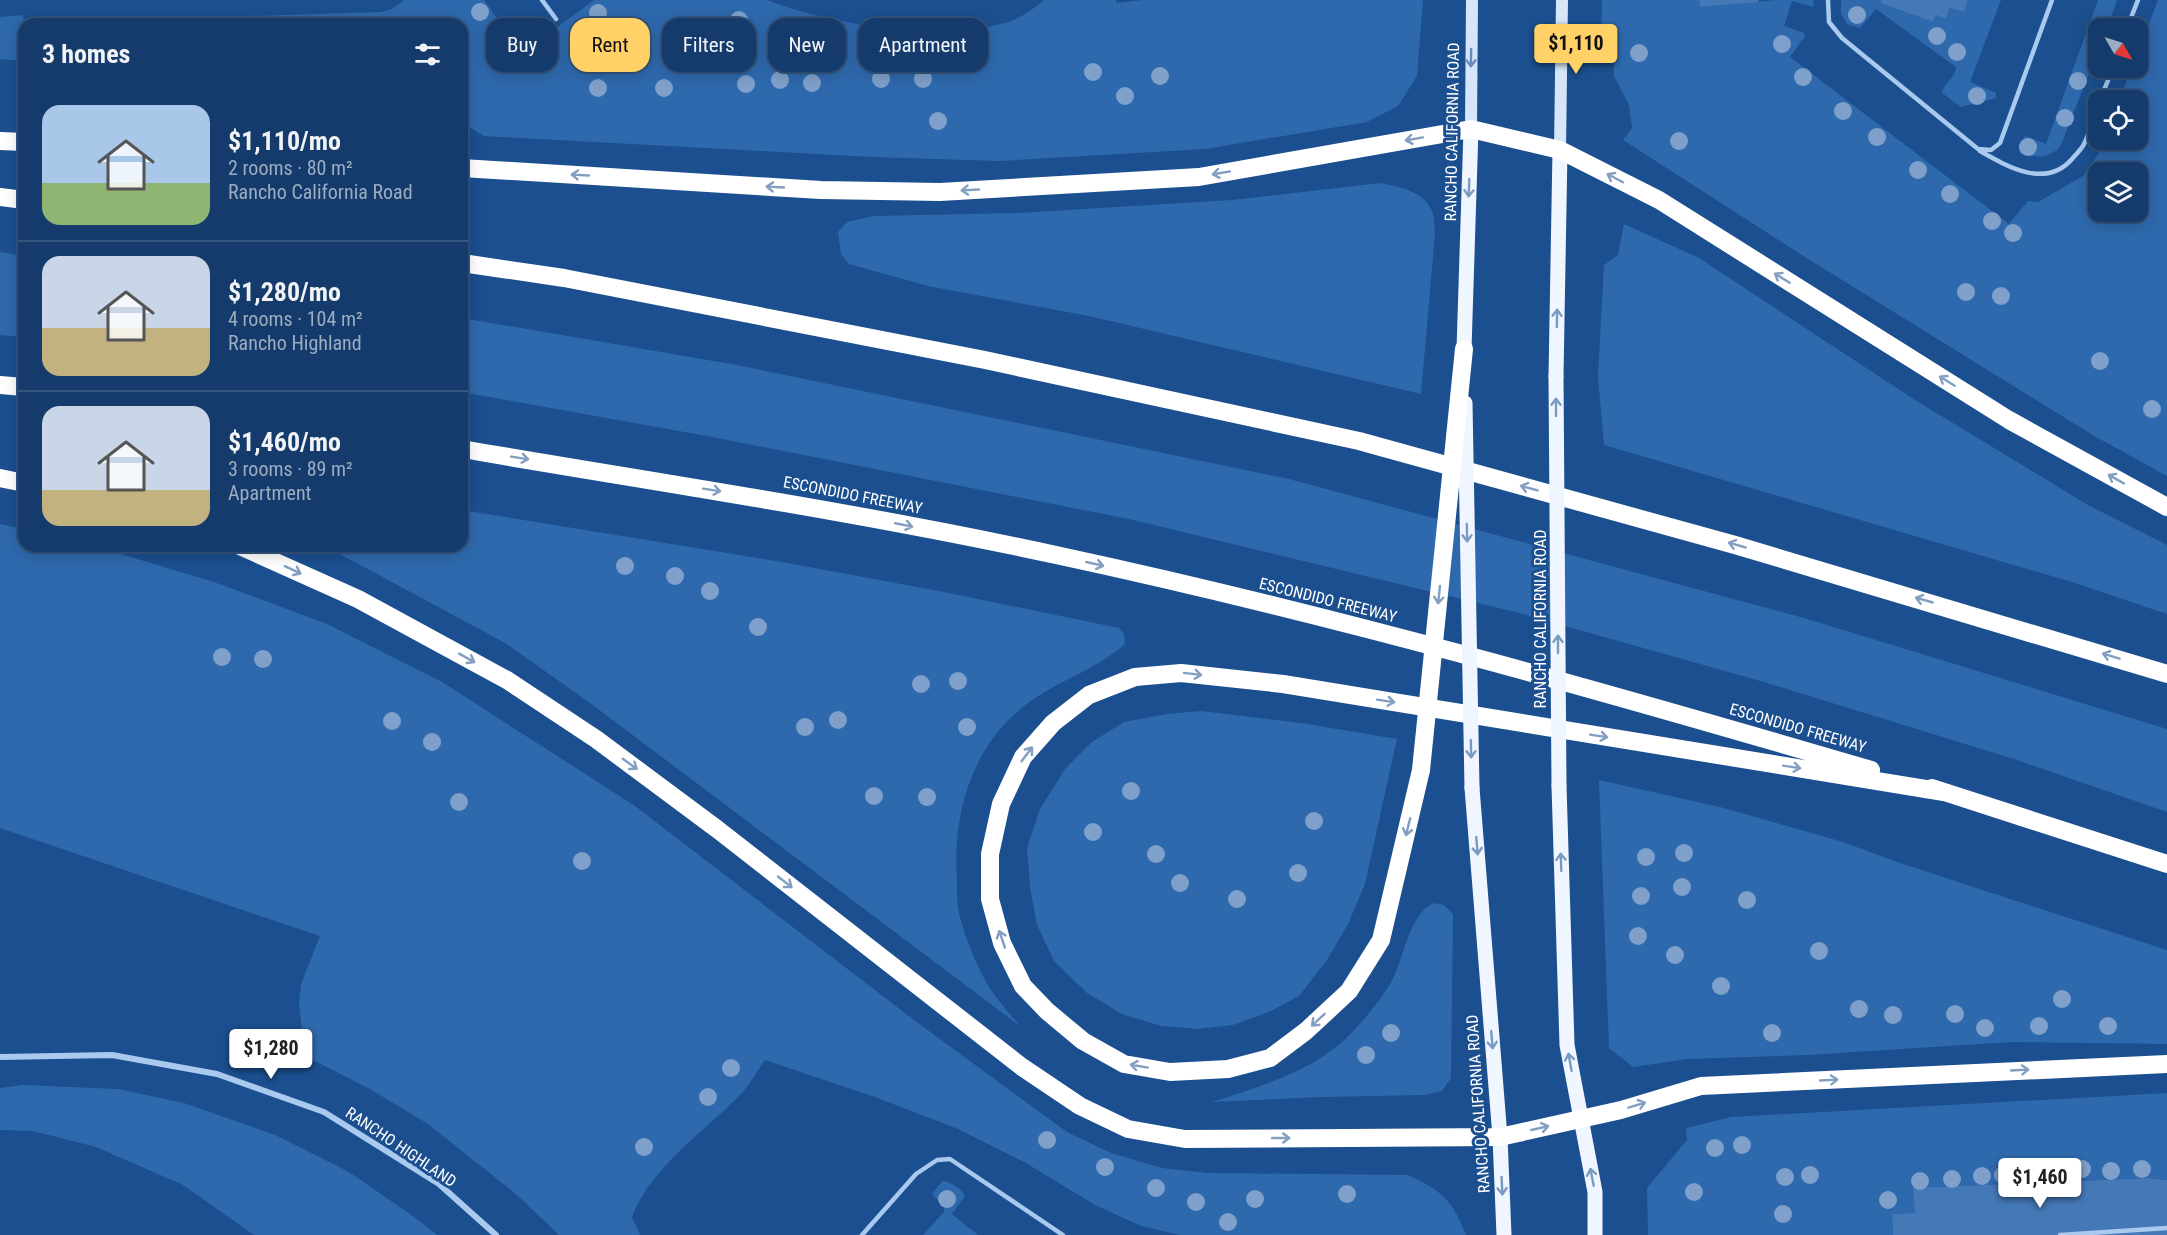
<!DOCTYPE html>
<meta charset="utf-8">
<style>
:root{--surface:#143b6b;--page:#214673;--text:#f1f3f6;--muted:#9dadc1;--line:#33557e;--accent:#ffd166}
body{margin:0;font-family:"Roboto Condensed",sans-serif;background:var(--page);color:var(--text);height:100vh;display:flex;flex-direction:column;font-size:22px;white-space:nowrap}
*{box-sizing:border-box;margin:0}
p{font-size:20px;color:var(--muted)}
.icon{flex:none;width:33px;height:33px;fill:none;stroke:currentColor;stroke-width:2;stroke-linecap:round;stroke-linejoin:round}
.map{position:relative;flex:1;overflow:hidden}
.side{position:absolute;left:18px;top:18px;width:450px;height:534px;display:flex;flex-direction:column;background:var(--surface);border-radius:18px;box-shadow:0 3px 15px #0003,0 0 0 2px var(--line)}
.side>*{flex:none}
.guide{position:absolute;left:486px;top:18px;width:570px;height:54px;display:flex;gap:12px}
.needle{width:39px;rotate:129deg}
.buttons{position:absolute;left:2088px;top:18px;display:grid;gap:12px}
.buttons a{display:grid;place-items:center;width:60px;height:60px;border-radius:12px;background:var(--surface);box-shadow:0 3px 15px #0003,0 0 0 2px var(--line);font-size:30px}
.price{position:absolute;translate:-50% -51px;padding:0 14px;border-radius:6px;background:#fff;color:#222;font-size:20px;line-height:39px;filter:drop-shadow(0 2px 3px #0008)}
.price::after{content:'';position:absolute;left:50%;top:36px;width:18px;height:14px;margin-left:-9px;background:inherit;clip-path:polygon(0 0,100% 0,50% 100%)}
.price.active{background:var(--accent);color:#111}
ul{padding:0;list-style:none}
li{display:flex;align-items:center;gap:18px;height:150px;padding:0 24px}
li+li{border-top:2px solid var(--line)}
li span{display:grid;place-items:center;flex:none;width:168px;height:120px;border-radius:18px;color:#555}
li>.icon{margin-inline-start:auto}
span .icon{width:72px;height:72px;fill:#fffc;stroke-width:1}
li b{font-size:26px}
h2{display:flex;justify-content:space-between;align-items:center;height:72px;padding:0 24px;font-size:26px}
.chip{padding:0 21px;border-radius:18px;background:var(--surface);box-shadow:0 3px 15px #0003,0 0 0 2px var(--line);font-size:21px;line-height:54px}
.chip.active{background:var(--accent);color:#111}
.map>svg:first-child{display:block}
</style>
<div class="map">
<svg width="2167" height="1235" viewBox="0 0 2167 1235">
<rect width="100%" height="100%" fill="#1b4f8f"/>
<path fill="#2e69ad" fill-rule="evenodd" d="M 404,0 L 484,0 L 520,51 L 526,50 L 594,0 L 767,0 C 831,25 937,41 1005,23 C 1020,19 1032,10 1044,0 L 1116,0 L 1117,3 L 1142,0 L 1423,0 L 1417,76 L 1398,106 L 1367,122 L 1205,149 L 1000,161 L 872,157 L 484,136 L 462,123 L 462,24 L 24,24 L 24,61 L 0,59 L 0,17 L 23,15 L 24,23 L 381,12 L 392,9 Z
M 1602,0 L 1699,0 L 1700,7 L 1776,0 L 1814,0 L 1813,7 L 1792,1 L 1784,26 L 1804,33 L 1805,36 L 1790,57 L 2009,224 L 2028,201 L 2038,202 L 2083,176 L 2099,153 L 2104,140 L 2138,140 L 2138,100 L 2119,100 L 2132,68 L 2138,68 L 2138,53 L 2158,0 L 2167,0 L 2167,476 L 2096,437 L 1805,257 L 1623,140 L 1632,128 L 1629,105 L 1614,76 L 1614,44 L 1601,44 ZM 2098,172 L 2138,172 L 2138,212 L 2098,212 Z
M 1841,0 L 1881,0 L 1880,3 L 1933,22 L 1936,15 L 1946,19 L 1950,8 L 1964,12 L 1968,0 L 2001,0 L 1970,82 L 1996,93 L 1996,98 L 1961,107 L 1942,93 C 1944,82 1956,77 1956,67 L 1876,9 L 1860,28 L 1847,24 L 1841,13 Z
M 2098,0 L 2117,0 L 2107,28 L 2098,28 L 2098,51 L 2060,147 C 2048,159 2035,158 2020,153 L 2019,146 L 2025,136 L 2046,144 Z
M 1380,183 C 1400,187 1426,191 1433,214 C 1435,220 1434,228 1435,234 L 1421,394 L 1089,316 L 928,286 L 849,264 L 841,254 L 838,232 L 847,222 L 874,216 L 1017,213 L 1232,200 Z
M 1624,224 L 1699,258 L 1915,400 L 2088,505 L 2167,545 L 2167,614 L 2072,582 L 1604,445 L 1598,376 L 1604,265 L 1618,255 Z
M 0,252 L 24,256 L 24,337 L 0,335 Z
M 462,318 L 737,365 L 1289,479 L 1804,618 L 2167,729 L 2167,812 L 2017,760 L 1764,682 L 1519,613 L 1129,519 L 712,437 L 462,392 Z
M 462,510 L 782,562 L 944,592 L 1119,628 L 1124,634 L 1125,644 C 1097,669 1058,681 1028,703 C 971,745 952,815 957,882 C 957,893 957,904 959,914 C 965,937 978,970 991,990 C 1000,1003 1010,1014 1020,1026 L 590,703 L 505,643 L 325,546 L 462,546 Z
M 0,524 L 24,529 L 24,546 L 94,546 L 214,582 L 327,624 L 442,682 L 635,806 L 918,1023 L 1067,1132 L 1111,1153 L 1162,1168 L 1208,1173 L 1408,1175 C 1442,1191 1452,1199 1466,1235 L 1180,1235 L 1141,1226 L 1095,1205 L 1024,1162 L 958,1129 L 875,1097 L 765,1060 C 757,1071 750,1084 741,1094 C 705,1131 650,1168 632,1217 L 640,1235 L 559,1235 L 516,1194 L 428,1124 L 370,1089 L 305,1056 L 299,1003 L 301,984 L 320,936 L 0,828 Z
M 1201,711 L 1301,723 L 1397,739 L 1365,884 L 1348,924 L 1327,960 L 1299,996 L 1269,1012 L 1233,1025 L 1197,1029 L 1161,1026 L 1122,1014 L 1087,993 L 1054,961 L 1037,925 L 1030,887 L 1027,848 L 1040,809 L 1065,769 L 1092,742 L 1124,722 L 1167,714 Z
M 1599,780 L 1720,807 L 1843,842 L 1894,861 L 2167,950 L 2167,1044 L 2011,1042 L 1808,1055 L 1688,1059 L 1633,1067 L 1609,1048 Z
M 1434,903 L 1444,905 L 1453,914 L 1451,1078 L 1442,1091 L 1425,1095 L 1321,1097 L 1212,1102 C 1264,1085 1319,1070 1356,1028 C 1368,1015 1381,999 1390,984 C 1404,960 1408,914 1434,903 Z
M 23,1085 L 118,1089 L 184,1103 L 275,1135 L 349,1172 L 410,1214 L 437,1235 L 254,1235 L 183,1185 L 96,1147 L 33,1131 L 0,1130 L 0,1088 Z
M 2167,1093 L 2167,1180 L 2149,1178 L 1914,1188 L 1915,1213 L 1892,1214 L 1893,1235 L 1648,1235 L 1647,1188 L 1687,1140 L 1686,1128 L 1731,1117 Z
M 942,1181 C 950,1181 962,1189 965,1196 L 952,1214 L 978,1235 L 923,1235 L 944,1212 L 944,1207 L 932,1194 Z"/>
<path fill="#4478b7" d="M 1699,0 L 1758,0 L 1759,2 L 1700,7 Z
M 1881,0 L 1968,0 L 1964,12 L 1950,8 L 1946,19 L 1936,15 L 1933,22 L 1880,3 Z
M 2149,1178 L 2167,1180 L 2167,1235 L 1893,1235 L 1892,1214 L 1915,1213 L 1913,1188 Z"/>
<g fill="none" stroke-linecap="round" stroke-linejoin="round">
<path stroke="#a9c9ee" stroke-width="4.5" d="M 542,0 L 556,19
M 1828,0 L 1829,22 L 1842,38 L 1978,149 L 1991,150 L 2000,143 L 2052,0
M 2127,28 L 2138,0
M 2100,100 L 2113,68
M 1980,151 C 2008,167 2046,189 2072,159 C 2076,154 2081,150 2084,144 C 2090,132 2094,118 2098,105
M 862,1235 L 916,1174 L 937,1160 L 950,1159 L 1063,1235
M 2060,1235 L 2167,1228"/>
<path stroke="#a9c9ee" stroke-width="6" d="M 0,1057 L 112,1055 L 217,1074 L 324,1112 L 439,1184 L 496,1235"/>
<path stroke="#d6e6fa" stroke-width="12" d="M 1471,129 L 1472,0
M 1560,150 L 1562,0"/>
<path stroke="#f0f6ff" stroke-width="15" d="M 1464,349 L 1471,129
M 1556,376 L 1560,150
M 1559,786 L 1567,1045 L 1595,1192 L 1595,1235
M 1472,788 L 1500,1137 L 1504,1235"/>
<path stroke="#fff" stroke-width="18" d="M 0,141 L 24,142
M 462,168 L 821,190 L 940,192 L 1199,177 L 1471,129 L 1560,150 L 1659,200 L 2009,420 L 2167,507
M 0,197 L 24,200
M 462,263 L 564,278 L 985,360 L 1359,441 L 1735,545 L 2167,674
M 0,385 L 24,387
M 462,449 C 660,483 859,512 1056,555 C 1331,614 1602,691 1871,770
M 0,478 L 24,483
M 240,546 L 358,599 L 507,680 L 596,739 L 717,829 L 1022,1067 L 1080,1106 L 1128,1129 L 1185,1139 L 1500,1137 L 1621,1110 L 1701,1086 L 2167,1064
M 1421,770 L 1381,940 L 1349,991 L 1306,1031 L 1270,1058 L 1228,1069 L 1170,1072 L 1124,1064 L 1083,1041 L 1047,1011 L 1023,986 L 1002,943 L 990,899 L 990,854 L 1001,804 L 1023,757 L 1053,723 L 1089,695 L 1135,677 L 1181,673 L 1283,684 L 1944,792
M 1932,788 L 2167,864"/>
<path stroke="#f0f6ff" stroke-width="15" d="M 1556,376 L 1559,786
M 1465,403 L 1472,788"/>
<path stroke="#fff" stroke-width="18" d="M 1421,770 L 1464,349"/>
</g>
<g fill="#7ea0ca">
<circle cx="480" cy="12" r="9"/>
<circle cx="598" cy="13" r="9"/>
<circle cx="1857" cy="15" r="9"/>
<circle cx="739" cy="20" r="9"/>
<circle cx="805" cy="35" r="9"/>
<circle cx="1937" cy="36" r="9"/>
<circle cx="895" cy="41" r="9"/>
<circle cx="954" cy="41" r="9"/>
<circle cx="1782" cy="44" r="9"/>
<circle cx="1957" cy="52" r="9"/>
<circle cx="1639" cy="53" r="9"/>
<circle cx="539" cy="54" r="9"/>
<circle cx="1093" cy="72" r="9"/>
<circle cx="1160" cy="76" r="9"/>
<circle cx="1803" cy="77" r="9"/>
<circle cx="881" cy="79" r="9"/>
<circle cx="923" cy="79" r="9"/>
<circle cx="780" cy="80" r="9"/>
<circle cx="2078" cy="81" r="9"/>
<circle cx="812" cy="83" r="9"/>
<circle cx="746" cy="84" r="9"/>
<circle cx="598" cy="88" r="9"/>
<circle cx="664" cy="88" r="9"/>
<circle cx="1125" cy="96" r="9"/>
<circle cx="1977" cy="96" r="9"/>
<circle cx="1843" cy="111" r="9"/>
<circle cx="2065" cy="118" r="9"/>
<circle cx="938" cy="121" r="9"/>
<circle cx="1877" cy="137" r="9"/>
<circle cx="1679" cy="141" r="9"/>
<circle cx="2028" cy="147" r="9"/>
<circle cx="1918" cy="170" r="9"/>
<circle cx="1950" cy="194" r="9"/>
<circle cx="1992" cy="221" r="9"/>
<circle cx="2013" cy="233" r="9"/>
<circle cx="1966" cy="292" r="9"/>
<circle cx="2001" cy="296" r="9"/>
<circle cx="2100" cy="361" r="9"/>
<circle cx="2152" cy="409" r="9"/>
<circle cx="625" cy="566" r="9"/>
<circle cx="675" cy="576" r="9"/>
<circle cx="710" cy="591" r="9"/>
<circle cx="758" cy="627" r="9"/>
<circle cx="222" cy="657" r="9"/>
<circle cx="263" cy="659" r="9"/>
<circle cx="958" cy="681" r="9"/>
<circle cx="921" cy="684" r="9"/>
<circle cx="838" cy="720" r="9"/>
<circle cx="392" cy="721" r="9"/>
<circle cx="805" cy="727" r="9"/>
<circle cx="967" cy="727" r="9"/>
<circle cx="432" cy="742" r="9"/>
<circle cx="1131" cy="791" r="9"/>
<circle cx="874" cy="796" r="9"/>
<circle cx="927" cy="797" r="9"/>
<circle cx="459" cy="802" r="9"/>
<circle cx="1314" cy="821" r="9"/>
<circle cx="1093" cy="832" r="9"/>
<circle cx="1684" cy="853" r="9"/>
<circle cx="1156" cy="854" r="9"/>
<circle cx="1646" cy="857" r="9"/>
<circle cx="582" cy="861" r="9"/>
<circle cx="1298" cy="873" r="9"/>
<circle cx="1180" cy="883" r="9"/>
<circle cx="1682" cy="887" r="9"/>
<circle cx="1641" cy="896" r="9"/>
<circle cx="1237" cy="899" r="9"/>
<circle cx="1747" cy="900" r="9"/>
<circle cx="1638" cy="936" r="9"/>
<circle cx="1819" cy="951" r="9"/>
<circle cx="1675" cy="955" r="9"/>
<circle cx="1721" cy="986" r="9"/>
<circle cx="2062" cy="999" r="9"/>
<circle cx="1859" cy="1009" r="9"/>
<circle cx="1955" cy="1014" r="9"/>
<circle cx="1893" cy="1015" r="9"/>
<circle cx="2039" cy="1026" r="9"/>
<circle cx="2108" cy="1026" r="9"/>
<circle cx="1985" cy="1028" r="9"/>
<circle cx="1391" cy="1033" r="9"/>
<circle cx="1772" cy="1033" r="9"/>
<circle cx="1366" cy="1055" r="9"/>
<circle cx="731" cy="1068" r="9"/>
<circle cx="708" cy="1097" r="9"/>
<circle cx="1047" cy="1140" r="9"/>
<circle cx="1742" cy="1145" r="9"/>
<circle cx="644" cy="1147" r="9"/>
<circle cx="1715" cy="1148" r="9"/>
<circle cx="1105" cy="1167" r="9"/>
<circle cx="2082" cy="1169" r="9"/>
<circle cx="2142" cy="1169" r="9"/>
<circle cx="2056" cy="1171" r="9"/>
<circle cx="2111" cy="1171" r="9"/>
<circle cx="2029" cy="1174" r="9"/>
<circle cx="1810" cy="1175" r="9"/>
<circle cx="2003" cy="1175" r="9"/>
<circle cx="1982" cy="1176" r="9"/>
<circle cx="1785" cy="1177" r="9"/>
<circle cx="1952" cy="1179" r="9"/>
<circle cx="1920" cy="1181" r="9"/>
<circle cx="1156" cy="1188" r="9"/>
<circle cx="1694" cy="1192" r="9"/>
<circle cx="1347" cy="1194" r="9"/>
<circle cx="947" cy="1199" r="9"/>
<circle cx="1255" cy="1199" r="9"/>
<circle cx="1888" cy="1200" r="9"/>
<circle cx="1196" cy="1202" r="9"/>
<circle cx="1783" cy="1214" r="9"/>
<circle cx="1228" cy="1222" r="9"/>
</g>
<defs><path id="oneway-shaft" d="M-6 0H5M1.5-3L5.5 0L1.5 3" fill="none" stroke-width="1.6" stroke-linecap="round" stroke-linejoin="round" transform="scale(1.5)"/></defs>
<use stroke="#668bba" href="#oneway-shaft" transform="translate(1471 58) rotate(91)"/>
<g stroke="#829ec1">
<use href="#oneway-shaft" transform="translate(1414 139) rotate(170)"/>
<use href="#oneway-shaft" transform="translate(1221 173) rotate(170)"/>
<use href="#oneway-shaft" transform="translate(580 175) rotate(-177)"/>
<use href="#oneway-shaft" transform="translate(1615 178) rotate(-152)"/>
<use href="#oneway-shaft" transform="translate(775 187) rotate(-177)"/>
<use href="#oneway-shaft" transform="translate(970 190) rotate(177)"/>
<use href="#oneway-shaft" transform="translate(1782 278) rotate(-148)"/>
<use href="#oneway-shaft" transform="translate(1947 381) rotate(-148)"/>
<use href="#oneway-shaft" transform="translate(520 458) rotate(9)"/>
<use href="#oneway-shaft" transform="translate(2116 479) rotate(-151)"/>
<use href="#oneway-shaft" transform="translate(1529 488) rotate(-165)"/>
<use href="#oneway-shaft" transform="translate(712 490) rotate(9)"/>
<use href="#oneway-shaft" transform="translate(904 525) rotate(11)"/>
<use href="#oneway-shaft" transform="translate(1737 545) rotate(-164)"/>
<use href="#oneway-shaft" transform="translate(1095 564) rotate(13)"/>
<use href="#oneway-shaft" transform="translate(293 570) rotate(25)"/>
<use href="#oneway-shaft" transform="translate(1439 595) rotate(96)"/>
<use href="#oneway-shaft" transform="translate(1924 600) rotate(-164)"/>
<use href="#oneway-shaft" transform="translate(2111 656) rotate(-163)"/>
<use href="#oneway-shaft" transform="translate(467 658) rotate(29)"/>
<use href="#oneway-shaft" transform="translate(1193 674) rotate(7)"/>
<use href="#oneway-shaft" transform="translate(1386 701) rotate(9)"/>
<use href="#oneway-shaft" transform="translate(1599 736) rotate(9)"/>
<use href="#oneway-shaft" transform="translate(1027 754) rotate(-53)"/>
<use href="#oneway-shaft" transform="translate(630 764) rotate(36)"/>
<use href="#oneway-shaft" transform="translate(1792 767) rotate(9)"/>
<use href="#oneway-shaft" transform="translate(1408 827) rotate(104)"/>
<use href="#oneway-shaft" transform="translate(785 882) rotate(38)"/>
<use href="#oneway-shaft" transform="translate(1002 939) rotate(-109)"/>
<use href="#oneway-shaft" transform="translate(1318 1020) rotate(137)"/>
<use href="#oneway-shaft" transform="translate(1139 1066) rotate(-170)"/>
<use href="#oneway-shaft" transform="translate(2020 1070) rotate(-3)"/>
<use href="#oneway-shaft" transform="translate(1829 1080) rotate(-3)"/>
<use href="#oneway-shaft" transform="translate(1637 1105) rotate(-17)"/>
<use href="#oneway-shaft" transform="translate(1540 1128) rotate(-13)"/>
<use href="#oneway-shaft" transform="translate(1281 1138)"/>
</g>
<g stroke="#7b9ac1">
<use href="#oneway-shaft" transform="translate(1469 188) rotate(92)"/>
<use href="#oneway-shaft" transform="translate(1557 318) rotate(-89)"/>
<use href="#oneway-shaft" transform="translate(1556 407) rotate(-90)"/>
<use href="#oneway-shaft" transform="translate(1467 533) rotate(89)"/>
<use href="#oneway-shaft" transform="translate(1558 644) rotate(-90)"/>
<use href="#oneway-shaft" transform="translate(1471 749) rotate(89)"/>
<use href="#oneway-shaft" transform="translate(1477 846) rotate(85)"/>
<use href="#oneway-shaft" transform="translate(1561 862) rotate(-92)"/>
<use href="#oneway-shaft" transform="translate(1492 1040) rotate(85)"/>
<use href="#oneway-shaft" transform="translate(1570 1062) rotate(-100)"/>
<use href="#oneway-shaft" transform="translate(1592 1177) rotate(-101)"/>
<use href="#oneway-shaft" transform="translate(1502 1186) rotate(87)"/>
</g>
<g text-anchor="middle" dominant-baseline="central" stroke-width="6" stroke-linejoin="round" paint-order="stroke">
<g font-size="16" fill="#fff" stroke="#1b4f8f">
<text transform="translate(1452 132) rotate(-89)">RANCHO CALIFORNIA ROAD</text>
<text transform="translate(853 495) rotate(11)">ESCONDIDO FREEWAY</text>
<text transform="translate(1328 600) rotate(14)">ESCONDIDO FREEWAY</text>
<text transform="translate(1540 619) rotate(-90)">RANCHO CALIFORNIA ROAD</text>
<text transform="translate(1798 728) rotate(16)">ESCONDIDO FREEWAY</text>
<text transform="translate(1478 1104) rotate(-94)">RANCHO CALIFORNIA ROAD</text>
<text transform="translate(401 1147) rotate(34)">RANCHO HIGHLAND</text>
</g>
</g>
</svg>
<div class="buttons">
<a><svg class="needle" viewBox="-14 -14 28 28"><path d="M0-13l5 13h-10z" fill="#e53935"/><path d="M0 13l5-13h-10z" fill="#9dadc1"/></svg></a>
<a><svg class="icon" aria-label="locate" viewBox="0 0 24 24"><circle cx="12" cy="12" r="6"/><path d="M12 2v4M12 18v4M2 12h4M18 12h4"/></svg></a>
<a><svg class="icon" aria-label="layers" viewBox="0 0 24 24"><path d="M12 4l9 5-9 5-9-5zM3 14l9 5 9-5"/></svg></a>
</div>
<b class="price active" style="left:1576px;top:75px">$1,110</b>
<b class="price" style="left:271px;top:1080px">$1,280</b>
<b class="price" style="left:2040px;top:1209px">$1,460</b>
<div class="guide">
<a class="chip">Buy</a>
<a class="chip active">Rent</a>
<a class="chip">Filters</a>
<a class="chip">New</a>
<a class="chip">Apartment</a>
</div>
<section class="side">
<h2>3 homes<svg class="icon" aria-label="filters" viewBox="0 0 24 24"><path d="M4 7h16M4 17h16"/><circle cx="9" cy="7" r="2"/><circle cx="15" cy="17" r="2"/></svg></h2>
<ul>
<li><span style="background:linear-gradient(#a9c7e8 65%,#8fb573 0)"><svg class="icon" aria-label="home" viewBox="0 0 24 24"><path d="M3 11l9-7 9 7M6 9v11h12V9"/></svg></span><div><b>$1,110/mo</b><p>2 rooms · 80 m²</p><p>Rancho California Road</p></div></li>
<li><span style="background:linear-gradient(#c9d6e8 60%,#c2b280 0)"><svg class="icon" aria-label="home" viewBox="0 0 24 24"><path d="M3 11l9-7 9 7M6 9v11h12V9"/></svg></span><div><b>$1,280/mo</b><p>4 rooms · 104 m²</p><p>Rancho Highland</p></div></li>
<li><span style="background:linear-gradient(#c9d6e8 70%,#c2b280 0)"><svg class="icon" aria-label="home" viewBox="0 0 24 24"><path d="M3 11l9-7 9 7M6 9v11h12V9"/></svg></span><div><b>$1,460/mo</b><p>3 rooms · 89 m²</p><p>Apartment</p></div></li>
</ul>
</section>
</div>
